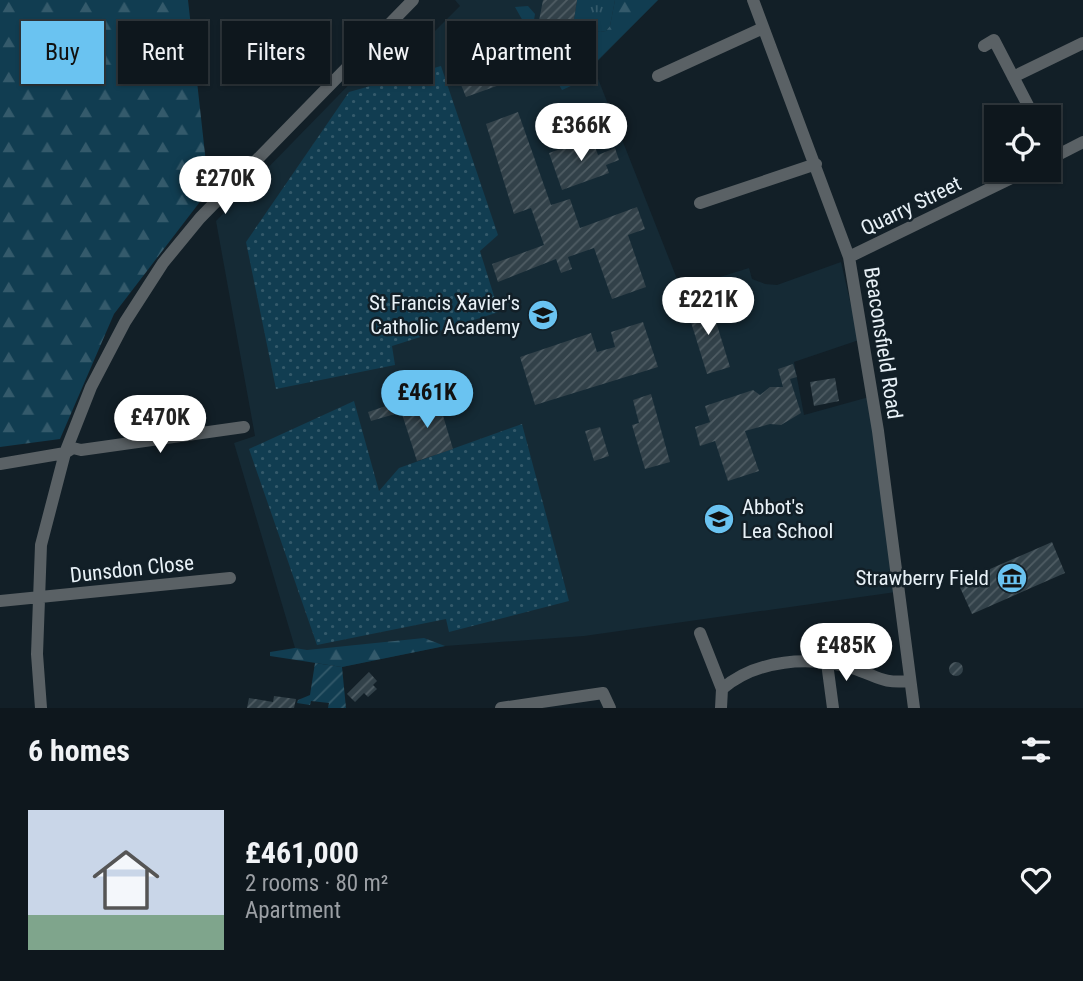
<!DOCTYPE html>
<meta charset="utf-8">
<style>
:root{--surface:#0e171d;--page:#1c242a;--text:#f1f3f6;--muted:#9b9fa4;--line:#2e363b;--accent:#6ac3f1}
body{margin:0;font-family:"Roboto Condensed",sans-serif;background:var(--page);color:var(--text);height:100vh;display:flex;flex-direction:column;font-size:26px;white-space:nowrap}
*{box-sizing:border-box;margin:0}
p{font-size:23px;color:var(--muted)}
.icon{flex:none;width:38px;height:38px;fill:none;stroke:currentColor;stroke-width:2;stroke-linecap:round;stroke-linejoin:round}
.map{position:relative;height:708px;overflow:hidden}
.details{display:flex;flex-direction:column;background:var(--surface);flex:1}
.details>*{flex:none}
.guide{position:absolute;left:21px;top:21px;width:700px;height:63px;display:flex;gap:14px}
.buttons{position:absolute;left:984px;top:105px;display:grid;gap:14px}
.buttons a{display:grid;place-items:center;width:77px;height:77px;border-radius:0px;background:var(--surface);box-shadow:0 2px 5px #0004,0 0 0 2px var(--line);font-size:35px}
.price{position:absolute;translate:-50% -60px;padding:0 16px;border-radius:24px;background:#fff;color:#222;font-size:23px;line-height:46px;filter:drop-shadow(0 2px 4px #0008)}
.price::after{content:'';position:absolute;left:50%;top:42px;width:21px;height:16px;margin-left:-10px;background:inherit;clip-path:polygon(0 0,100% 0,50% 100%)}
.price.selected{background:var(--accent);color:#111}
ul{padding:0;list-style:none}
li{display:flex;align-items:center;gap:21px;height:175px;padding:0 28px}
li span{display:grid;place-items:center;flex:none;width:196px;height:140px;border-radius:0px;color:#555}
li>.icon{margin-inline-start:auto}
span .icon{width:84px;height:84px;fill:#fffc;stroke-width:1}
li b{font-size:30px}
h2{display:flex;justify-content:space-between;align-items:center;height:84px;padding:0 28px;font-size:30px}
.chip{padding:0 24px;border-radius:0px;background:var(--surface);box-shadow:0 2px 5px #0004,0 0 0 2px var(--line);font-size:24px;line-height:63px}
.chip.selected{background:var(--accent);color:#111}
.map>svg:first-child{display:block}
</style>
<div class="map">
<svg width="1083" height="708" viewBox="0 0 1083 708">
<defs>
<pattern id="grass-tufts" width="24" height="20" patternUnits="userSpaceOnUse" patternTransform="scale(1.75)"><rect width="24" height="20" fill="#113d51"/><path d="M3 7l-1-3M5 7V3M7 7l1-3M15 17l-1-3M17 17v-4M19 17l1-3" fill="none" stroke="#345a6b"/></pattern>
<pattern id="forest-firs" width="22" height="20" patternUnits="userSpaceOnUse" patternTransform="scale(1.75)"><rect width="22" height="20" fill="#113d51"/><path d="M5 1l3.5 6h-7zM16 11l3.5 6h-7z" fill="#345a6b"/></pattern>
<pattern id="park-dots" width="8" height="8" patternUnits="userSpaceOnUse" patternTransform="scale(1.75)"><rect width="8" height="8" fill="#113d51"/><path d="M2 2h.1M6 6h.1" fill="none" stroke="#345a6b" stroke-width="1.8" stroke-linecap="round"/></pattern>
<pattern id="garden-furrows" width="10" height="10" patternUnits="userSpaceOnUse" patternTransform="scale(1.75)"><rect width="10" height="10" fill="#113d51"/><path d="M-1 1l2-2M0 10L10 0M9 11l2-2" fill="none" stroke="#345a6b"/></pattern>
<pattern id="building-hatch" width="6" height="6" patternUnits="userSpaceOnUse" patternTransform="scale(1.75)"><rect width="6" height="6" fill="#324149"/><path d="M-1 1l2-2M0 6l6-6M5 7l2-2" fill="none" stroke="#505d64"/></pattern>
</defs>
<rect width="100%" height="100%" fill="#121f27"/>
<path fill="#152a35" d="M 455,0 L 658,0 L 593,66 L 681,289 L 749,268 L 752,279 L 765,284 L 777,285 L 841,262 L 859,340 L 794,362 L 804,415 L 869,397 L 896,592 L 584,636 L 445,646 L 342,667 L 315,663 L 295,648 L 234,443 L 255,436 L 216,221 L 413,19 L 430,36 L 460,6 Z"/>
<path fill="url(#grass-tufts)" d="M 577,0 L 615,0 L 610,26 L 606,31 L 600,32 L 573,26 Z"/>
<path fill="url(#forest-firs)" d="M 0,0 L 188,0 L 209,190 L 114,314 L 60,439 L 0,447 Z
M 615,0 L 658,0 L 573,85 L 562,90 L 515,7 L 528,6 L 535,14 L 533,26 L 548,41 L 556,36 L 565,35 L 573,26 L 600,32 L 606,31 L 610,26 Z
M 424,638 L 445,646 L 342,667 L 270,656 L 270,652 L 295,648 L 307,650 Z"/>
<path fill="url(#park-dots)" d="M 441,66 L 498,235 L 480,251 L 499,312 L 392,346 L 395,365 L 276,389 L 246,242 L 349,92 Z
M 354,401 L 379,491 L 399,468 L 522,424 L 569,601 L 449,632 L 446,619 L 317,645 L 249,449 Z"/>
<path fill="url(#garden-furrows)" d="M 315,663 L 342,667 L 346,708 L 328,708 L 329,703 L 311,701 L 310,705 L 297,703 L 298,700 L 310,695 Z"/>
<path fill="url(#building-hatch)" d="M 543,0 L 577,0 L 573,26 L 539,21 Z
M 493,50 L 505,83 L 466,97 L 453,65 Z
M 518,112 L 551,205 L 570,199 L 580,228 L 637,207 L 645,229 L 628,235 L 646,287 L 612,299 L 594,248 L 568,257 L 572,269 L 561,273 L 556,259 L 498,282 L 492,264 L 544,245 L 531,208 L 514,214 L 486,124 Z
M 592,138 L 598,155 L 615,148 L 619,160 L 606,165 L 609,173 L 562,190 L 549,153 Z
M 709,299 L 730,367 L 707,374 L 686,306 Z
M 643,322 L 658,367 L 535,405 L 520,357 L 591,333 L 597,352 L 615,347 L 611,332 Z
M 793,364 L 797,377 L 790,379 L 801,413 L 781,425 L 770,424 L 745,431 L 759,471 L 728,481 L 715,441 L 700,446 L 695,427 L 710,422 L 705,406 L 753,390 L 760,395 L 770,387 L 783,387 L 778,369 Z
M 835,378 L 839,401 L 814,406 L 810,382 Z
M 651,394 L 670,462 L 645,469 L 632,425 L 639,423 L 633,400 Z
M 438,399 L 453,449 L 417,461 L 401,411 Z
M 392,404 L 395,414 L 371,421 L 368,412 Z
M 600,427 L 609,456 L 594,461 L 585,431 Z
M 1052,542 L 1065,573 L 972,614 L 958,583 Z
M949 669a7 7 0 1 1 14 0a7 7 0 1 1-14 0Z
M 369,672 L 377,681 L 373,685 L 377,689 L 368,697 L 364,693 L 355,702 L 347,694 Z
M 274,696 L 296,699 L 294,708 L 247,708 L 249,698 L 273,702 Z"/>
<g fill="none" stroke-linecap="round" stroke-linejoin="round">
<path stroke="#5a6165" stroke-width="12" d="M 753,0 L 849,257 L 878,431 L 914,708
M 984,46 L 994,40 L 1034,117
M 658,76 L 763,28
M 1013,77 L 1083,43
M 1048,144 L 1055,157
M 1048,160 L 1083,142
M 700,203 L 816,164
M 849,257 L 1028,170
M 0,464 L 65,453 L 73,448 L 81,450 L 244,427
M 0,601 L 230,578
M 700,633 L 722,689
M 827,663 L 833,708
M 41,708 L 37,654 L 41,545 L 65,453 L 91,387 L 125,322 L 163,263 L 200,218 L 413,0
M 501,708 L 603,693 L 610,708
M 721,708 L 722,689 C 757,659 809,656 852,668 C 878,676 881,684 910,681"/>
</g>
<defs>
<g id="school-disc" transform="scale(1.575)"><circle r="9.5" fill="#6ac3f1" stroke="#121f27"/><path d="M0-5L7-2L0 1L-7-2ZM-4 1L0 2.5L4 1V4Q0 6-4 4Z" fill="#111"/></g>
<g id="museum-disc" transform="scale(1.575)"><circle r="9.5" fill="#6ac3f1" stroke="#121f27"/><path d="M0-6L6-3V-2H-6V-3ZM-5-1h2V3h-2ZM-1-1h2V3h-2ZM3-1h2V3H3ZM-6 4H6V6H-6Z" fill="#111"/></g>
</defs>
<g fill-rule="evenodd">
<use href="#school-disc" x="543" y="315"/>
<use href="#school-disc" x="719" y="519"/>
<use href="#museum-disc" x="1012" y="578"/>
</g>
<g text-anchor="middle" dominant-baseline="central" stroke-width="5" stroke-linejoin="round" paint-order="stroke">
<g font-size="21" fill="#e8f1f7" stroke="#121f27">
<text transform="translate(911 206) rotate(-26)">Quarry Street</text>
<text transform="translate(883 343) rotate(81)">Beaconsfield Road</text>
<text transform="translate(132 569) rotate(-6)">Dunsdon Close</text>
</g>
<g font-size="21" fill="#e8f1f7" stroke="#121f27" text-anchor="end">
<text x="520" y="303">St Francis Xavier's<tspan x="520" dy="24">Catholic Academy</tspan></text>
<text x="742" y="507" text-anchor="start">Abbot's<tspan x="742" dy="24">Lea School</tspan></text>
<text x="989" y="578">Strawberry Field</text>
</g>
</g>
</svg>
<div class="buttons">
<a><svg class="icon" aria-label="locate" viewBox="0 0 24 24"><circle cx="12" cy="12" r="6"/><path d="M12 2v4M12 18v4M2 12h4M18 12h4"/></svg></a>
</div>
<b class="price" style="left:581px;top:163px">£366K</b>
<b class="price" style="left:225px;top:216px">£270K</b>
<b class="price" style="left:708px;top:337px">£221K</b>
<b class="price selected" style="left:427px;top:430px">£461K</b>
<b class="price" style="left:160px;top:455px">£470K</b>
<b class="price" style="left:846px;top:683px">£485K</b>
<div class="guide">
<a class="chip selected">Buy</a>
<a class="chip">Rent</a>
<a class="chip">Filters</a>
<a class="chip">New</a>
<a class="chip">Apartment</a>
</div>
</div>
<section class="details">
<h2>6 homes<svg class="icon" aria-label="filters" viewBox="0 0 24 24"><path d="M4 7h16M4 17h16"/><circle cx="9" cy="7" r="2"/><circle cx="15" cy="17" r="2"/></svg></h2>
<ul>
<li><span style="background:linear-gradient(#c9d6e8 75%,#7fa58c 0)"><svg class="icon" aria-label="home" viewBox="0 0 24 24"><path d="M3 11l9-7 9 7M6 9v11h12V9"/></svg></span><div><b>£461,000</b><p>2 rooms · 80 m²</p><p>Apartment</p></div><svg class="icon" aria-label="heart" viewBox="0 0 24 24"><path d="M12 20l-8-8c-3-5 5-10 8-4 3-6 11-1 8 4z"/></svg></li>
</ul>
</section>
